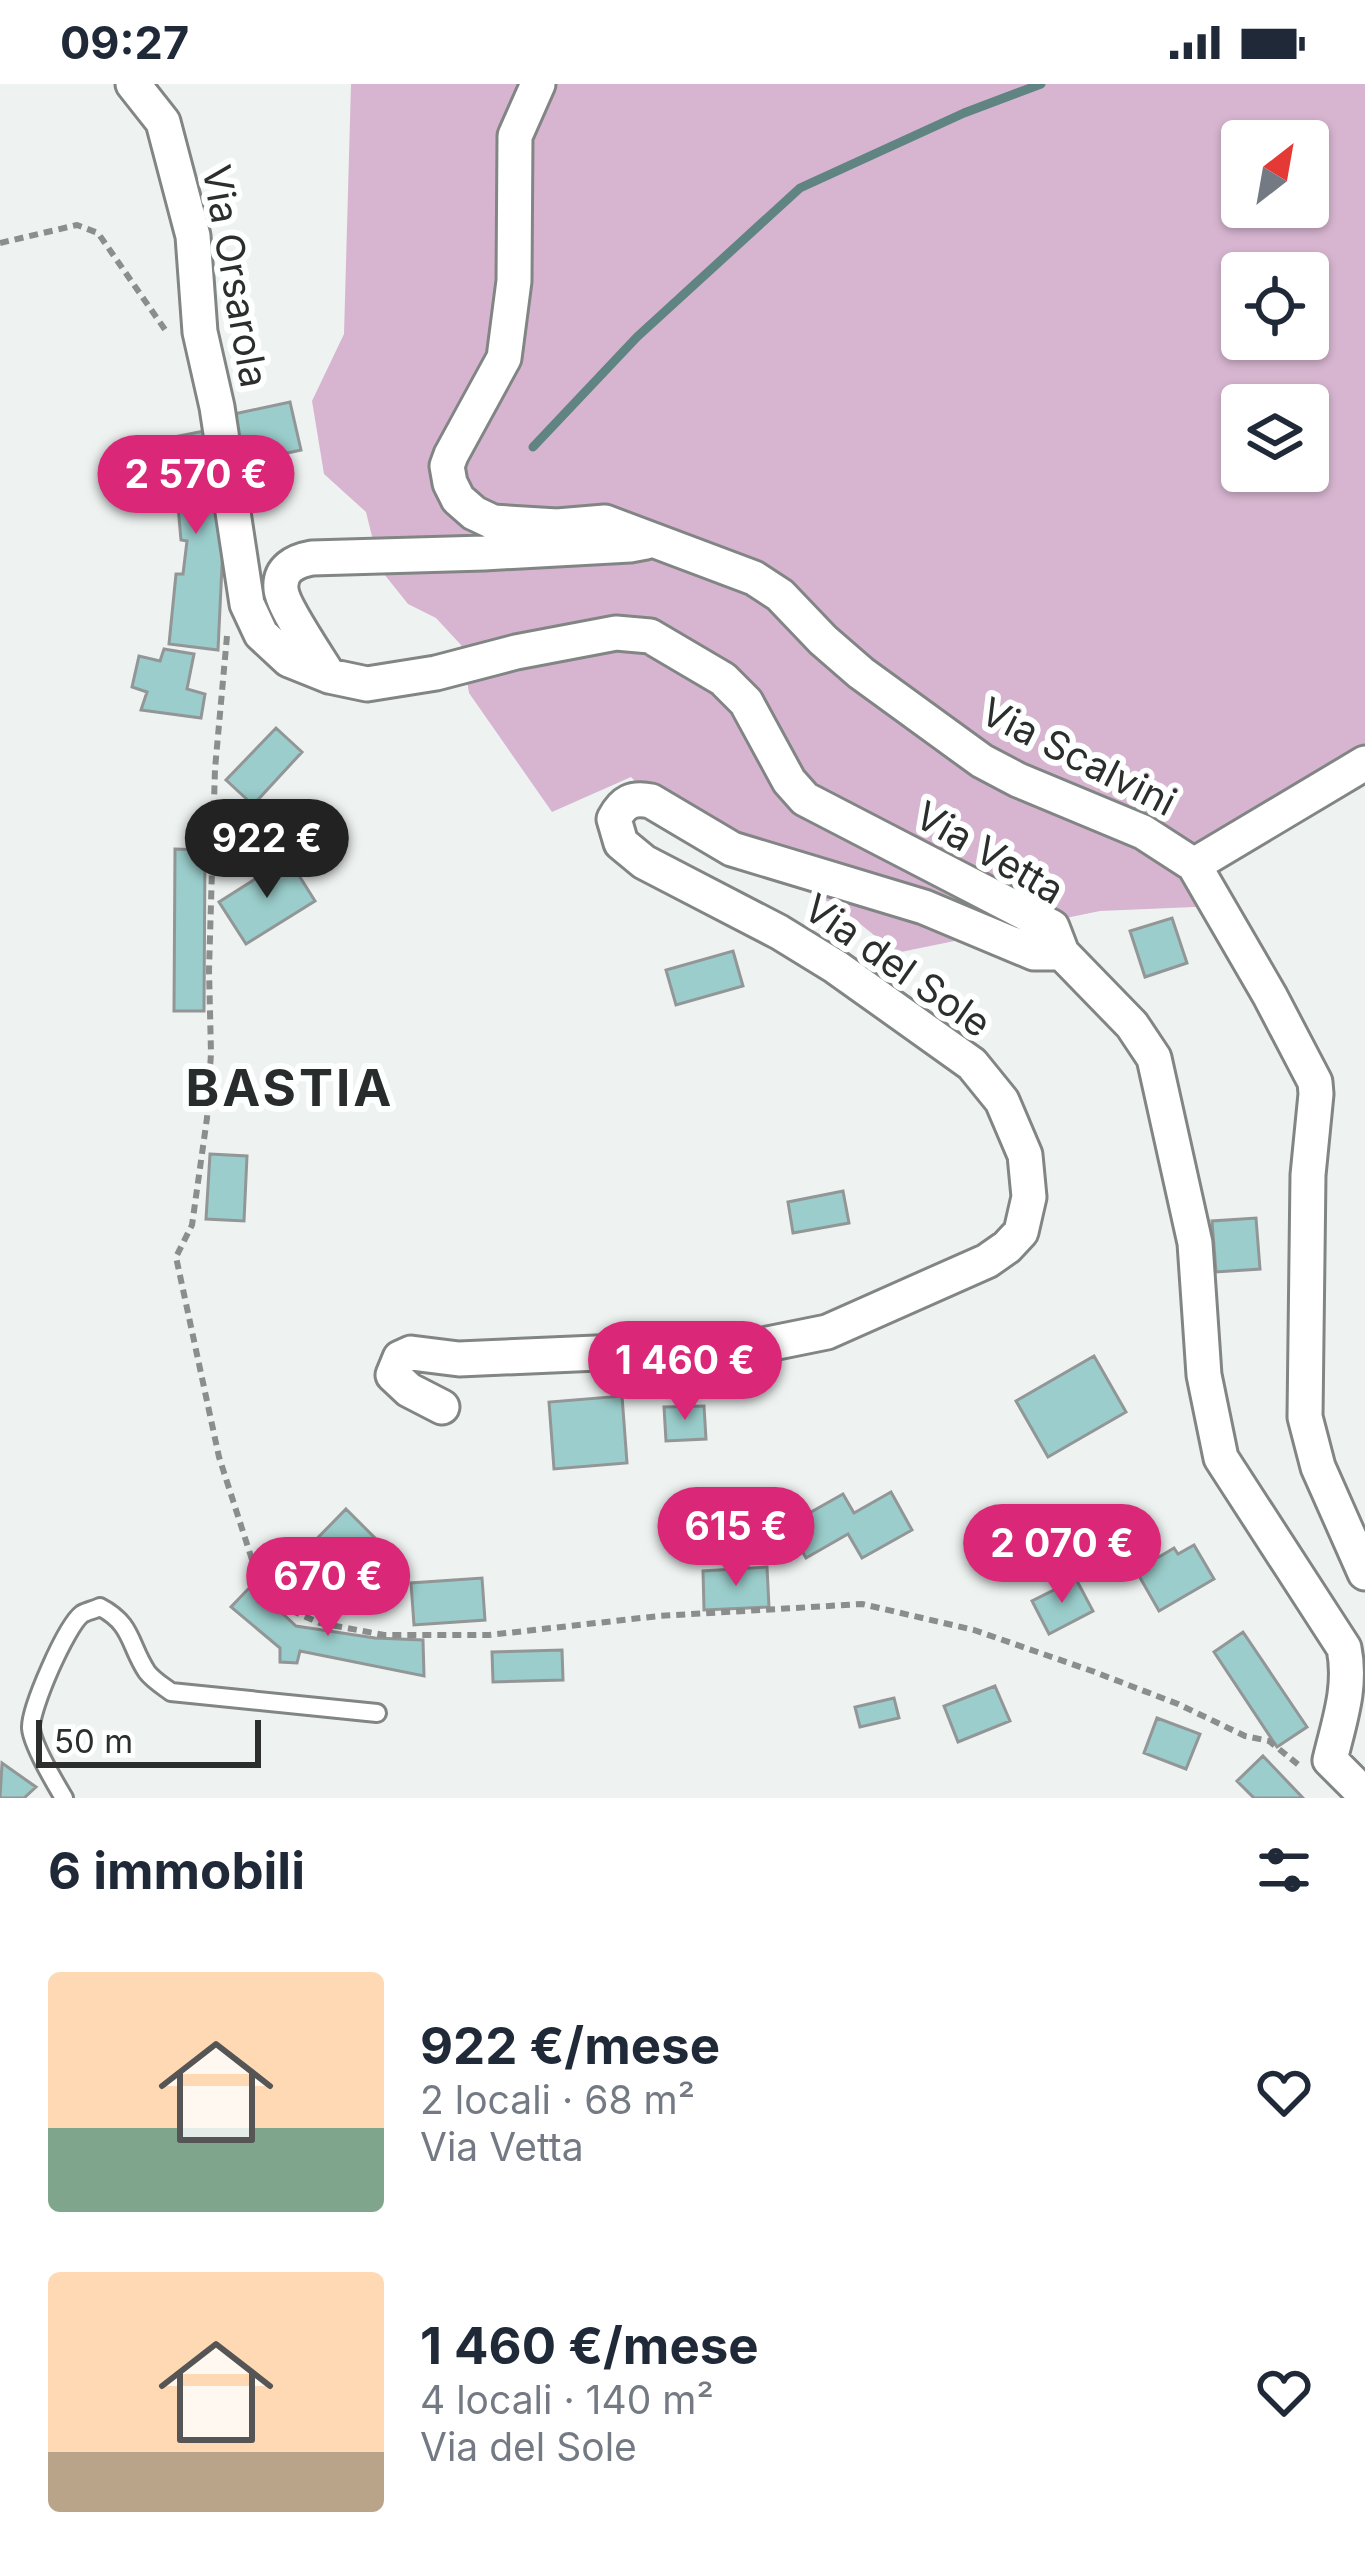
<!DOCTYPE html>
<html lang="it">
<meta charset="utf-8">
<style>
:root{--surface:#fff;--page:#f6f6f7;--text:#1f2937;--muted:#747a83;--accent:#db2777}
body{margin:0;font-family:Inter,sans-serif;background:var(--page);color:var(--text);height:100vh;display:flex;flex-direction:column;font-size:45px;white-space:nowrap}
*{box-sizing:border-box;margin:0}
p{font-size:39px;color:var(--muted)}
.icon{flex:none;width:66px;height:66px;fill:none;stroke:currentColor;stroke-width:2;stroke-linecap:round;stroke-linejoin:round}
.map{position:relative;height:1714px;overflow:hidden}
.panel{display:flex;flex-direction:column;background:var(--surface);flex:1}
.panel>*{flex:none}
.needle{width:78px;rotate:31deg}
.controls{position:absolute;left:1221px;top:36px;display:grid;gap:24px}
.controls a{display:grid;place-items:center;width:108px;height:108px;border-radius:12px;background:var(--surface);box-shadow:0 3px 9px #0004;font-size:60px}
.scale{position:absolute;left:36px;bottom:30px;width:225px;box-sizing:border-box;padding-left:12px;border:6px solid #2c2d2d;border-top:0;font-size:33px;line-height:42px;white-space:nowrap;color:#2c2d2d;-webkit-text-stroke:9px #feffff;paint-order:stroke}
.price{position:absolute;translate:-50% -102px;padding:0 27px;border-radius:42px;background:var(--accent);color:#fff;font-size:39px;line-height:78px;filter:drop-shadow(0 3px 6px #0008)}
.price::after{content:'';position:absolute;left:50%;top:72px;width:36px;height:27px;margin-left:-18px;background:inherit;clip-path:polygon(0 0,100% 0,50% 100%)}
.price.selected{background:#222;color:#fff}
ul{padding:0;list-style:none}
li{display:flex;align-items:center;gap:36px;height:300px;padding:0 48px}
li span{display:grid;place-items:center;flex:none;width:336px;height:240px;border-radius:12px;color:#555}
li>.icon{margin-inline-start:auto}
span .icon{width:144px;height:144px;fill:#fffc;stroke-width:1}
li b{font-size:51px}
h2{display:flex;justify-content:space-between;align-items:center;height:144px;padding:0 48px;font-size:51px}
.status{display:flex;justify-content:space-between;align-items:center;height:84px;padding:0 60px;background:var(--surface);direction:ltr}
.status svg{height:33px;fill:currentColor}
.map>svg:first-child{display:block}
</style>
<div class="status"><b>09:27</b><svg viewBox="0 0 49 12"><path d="M0 12V9h3v3zM5 12V6h3v6zM10 12V3h3v9zM15 12V0h3v12zM26 1h20v11H26zM47 4h2v5h-2z"/></svg></div>
<div class="map">
<svg width="1365" height="1714" viewBox="0 0 1365 1714">
<rect width="100%" height="100%" fill="#eef3f2"/>
<path fill="#d7b5d0" fill-rule="evenodd" d="M 351,0 L 1365,0 L 1365,678 L 1241,750 L 1215,746 L 1189,764 L 1218,822 L 1100,827 L 896,869 L 843,826 L 660,723 L 631,693 L 552,728 L 469,609 L 461,561 L 436,534 L 408,520 L 380,485 L 366,428 L 324,390 L 312,317 L 344,250 ZM 1242,57 L 1308,57 L 1308,123 L 1242,123 ZM 1242,189 L 1308,189 L 1308,255 L 1242,255 ZM 1242,321 L 1308,321 L 1308,387 L 1242,387 Z"/>
<g fill="none" stroke-linecap="round" stroke-linejoin="round">
<path stroke="#608482" stroke-width="9" d="M 533,363 L 637,253 L 800,104 L 964,29 L 1041,0"/>
</g>
<path fill="#9acdcb" stroke="#929696" stroke-width="3" d="M 290,318 L 301,366 L 236,380 L 225,332 Z
M 214,345 L 224,440 L 218,566 L 169,560 L 176,490 L 183,490 L 187,457 L 181,456 L 174,377 L 152,380 L 149,358 Z
M 164,565 L 194,570 L 187,605 L 205,610 L 201,634 L 141,626 L 147,608 L 132,603 L 139,572 L 160,577 Z
M 276,644 L 302,668 L 253,721 L 226,696 Z
M 175,765 L 205,766 L 204,927 L 174,927 Z
M 288,774 L 315,817 L 246,860 L 219,818 Z
M 1172,834 L 1187,879 L 1145,893 L 1130,847 Z
M 733,867 L 743,902 L 676,921 L 666,886 Z
M 210,1070 L 247,1072 L 244,1137 L 206,1135 Z
M 843,1107 L 849,1139 L 793,1149 L 788,1118 Z
M 1256,1134 L 1260,1185 L 1216,1188 L 1212,1137 Z
M 1094,1272 L 1126,1328 L 1048,1373 L 1016,1317 Z
M 622,1312 L 627,1379 L 554,1385 L 549,1318 Z
M 704,1322 L 706,1355 L 666,1357 L 664,1323 Z
M 891,1408 L 912,1446 L 862,1474 L 848,1450 L 806,1474 L 788,1441 L 843,1410 L 854,1429 Z
M 346,1425 L 382,1461 L 326,1518 L 290,1482 Z
M 1194,1461 L 1214,1495 L 1159,1527 L 1134,1483 L 1157,1470 L 1159,1473 L 1174,1464 L 1178,1470 Z
M 767,1483 L 769,1523 L 704,1526 L 703,1487 Z
M 482,1494 L 485,1536 L 414,1541 L 411,1499 Z
M 1076,1495 L 1093,1527 L 1049,1550 L 1032,1517 Z
M 252,1501 L 296,1542 L 375,1554 L 423,1556 L 424,1592 L 300,1567 L 297,1579 L 280,1578 L 280,1564 L 231,1523 Z
M 1243,1548 L 1307,1643 L 1277,1663 L 1214,1568 Z
M 562,1566 L 563,1596 L 493,1598 L 492,1568 Z
M 995,1602 L 1010,1637 L 958,1658 L 944,1622 Z
M 894,1614 L 899,1634 L 860,1643 L 855,1623 Z
M 1157,1634 L 1200,1650 L 1186,1685 L 1144,1669 Z
M 1263,1672 L 1303,1714 L 1254,1714 L 1237,1697 Z
M 2,1679 L 36,1703 L 24,1714 L 0,1714 Z"/>
<g fill="none" stroke-linecap="round" stroke-linejoin="round">
<g stroke="#818584" stroke-width="22">
<path id="lane" d="M 64,1714 C 55,1699 32,1661 31,1644 C 30,1625 66,1542 82,1530 C 87,1527 94,1526 100,1523 C 133,1540 129,1561 147,1588 C 153,1596 163,1602 171,1608 L 377,1629"/>
</g>
<g stroke="#818584" stroke-width="39">
<path id="street" d="M 133,0 L 163,38 L 193,152 L 200,248 L 217,323 L 247,520 L 261,550 L 289,576 L 329,592 L 367,600 L 436,589 L 516,568 L 616,549 L 650,552 L 723,595 L 746,618 L 789,697 L 805,715 L 1052,843 L 1062,869 L 1132,941 L 1154,974 L 1195,1159 L 1204,1291 L 1221,1374 L 1344,1564 C 1352,1603 1339,1638 1330,1676 L 1358,1704
M 538,0 L 515,52 L 514,197 L 504,274 L 451,371 L 447,382 L 450,399 L 458,415 L 474,429 L 493,438 L 557,442 L 605,438 L 754,494 L 780,511 L 823,556 L 861,589 L 982,677 L 1018,696 L 1143,748 L 1194,781 L 1270,912 L 1315,998 L 1316,1010 L 1308,1091 L 1305,1333 L 1318,1383 L 1365,1489
M 329,592 C 319,575 282,522 281,505 C 279,485 295,477 312,474 L 484,469 L 630,461 L 646,458
M 1194,781 L 1365,679
M 442,1323 L 409,1306 L 393,1291 L 400,1274 L 411,1269 L 459,1275 L 758,1262 L 827,1248 L 987,1177 L 1007,1163 L 1021,1148 L 1029,1113 L 1025,1071 L 1002,1017 L 972,980 L 836,883 L 779,848 L 644,778 L 621,759 L 614,735 C 623,718 632,713 651,717 L 732,765 L 924,823 L 1034,869 L 1062,869"/>
</g>
<path stroke="#8b8e8d" stroke-width="6" stroke-dasharray="9 6" stroke-linecap="butt" d="M 0,159 L 77,141 L 98,149 L 168,250
M 227,552 L 215,685 L 209,886 L 211,969 L 207,1034 L 192,1141 L 176,1173 L 219,1373 L 255,1485 L 281,1522 L 320,1539 L 384,1551 L 489,1551 L 659,1532 L 862,1520 L 974,1546 L 1092,1587 L 1178,1620 L 1245,1652 L 1269,1657 L 1300,1682"/>
<use href="#lane" stroke="#fff" stroke-width="16"/>
<use href="#street" stroke="#fff" stroke-width="33"/>
</g>
<g text-anchor="middle" dominant-baseline="central" stroke-width="12" stroke-linejoin="round" paint-order="stroke">
<g font-size="39" fill="#2c2d2d" stroke="#feffff">
<text transform="translate(236 192) rotate(80)">Via Orsarola</text>
<text transform="translate(1079 672) rotate(27)">Via Scalvini</text>
<text transform="translate(990 768) rotate(30)">Via Vetta</text>
<text transform="translate(898 881) rotate(35)">Via del Sole</text>
</g>
<g font-size="51" font-weight="bold" letter-spacing="3" fill="#292c2c" stroke="#feffff">
<text x="290" y="1003">BASTIA</text>
</g>
</g>
</svg>
<div class="controls">
<a><svg class="needle" viewBox="-14 -14 28 28"><path d="M0-13l5 13h-10z" fill="#e53935"/><path d="M0 13l5-13h-10z" fill="#747a83"/></svg></a>
<a><svg class="icon" aria-label="locate" viewBox="0 0 24 24"><circle cx="12" cy="12" r="6"/><path d="M12 2v4M12 18v4M2 12h4M18 12h4"/></svg></a>
<a><svg class="icon" aria-label="layers" viewBox="0 0 24 24"><path d="M12 4l9 5-9 5-9-5zM3 14l9 5 9-5"/></svg></a>
</div>
<div class="scale">50 m</div>
<b class="price" style="left:196px;top:453px">2 570 €</b>
<b class="price selected" style="left:267px;top:817px">922 €</b>
<b class="price" style="left:685px;top:1339px">1 460 €</b>
<b class="price" style="left:736px;top:1505px">615 €</b>
<b class="price" style="left:1062px;top:1522px">2 070 €</b>
<b class="price" style="left:328px;top:1555px">670 €</b>
</div>
<section class="panel">
<h2>6 immobili<svg class="icon" aria-label="filters" viewBox="0 0 24 24"><path d="M4 7h16M4 17h16"/><circle cx="9" cy="7" r="2"/><circle cx="15" cy="17" r="2"/></svg></h2>
<ul>
<li><span style="background:linear-gradient(#ffd9b3 65%,#7fa58c 0)"><svg class="icon" aria-label="home" viewBox="0 0 24 24"><path d="M3 11l9-7 9 7M6 9v11h12V9"/></svg></span><div><b>922 €/mese</b><p>2 locali · 68 m²</p><p>Via Vetta</p></div><svg class="icon" aria-label="heart" viewBox="0 0 24 24"><path d="M12 20l-8-8c-3-5 5-10 8-4 3-6 11-1 8 4z"/></svg></li>
<li><span style="background:linear-gradient(#ffd9b3 75%,#b9a48a 0)"><svg class="icon" aria-label="home" viewBox="0 0 24 24"><path d="M3 11l9-7 9 7M6 9v11h12V9"/></svg></span><div><b>1 460 €/mese</b><p>4 locali · 140 m²</p><p>Via del Sole</p></div><svg class="icon" aria-label="heart" viewBox="0 0 24 24"><path d="M12 20l-8-8c-3-5 5-10 8-4 3-6 11-1 8 4z"/></svg></li>
</ul>
</section>
